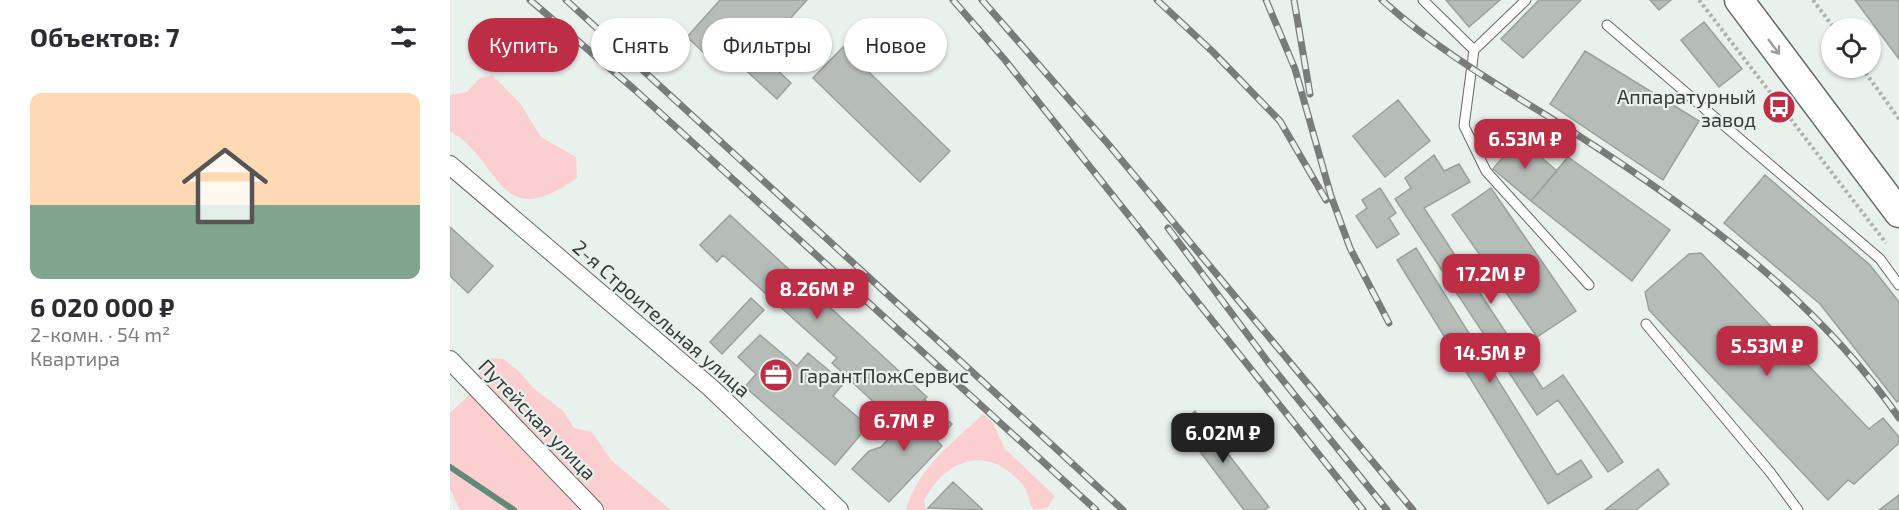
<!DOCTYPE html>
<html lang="ru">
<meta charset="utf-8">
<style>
:root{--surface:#fff;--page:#f7f7f7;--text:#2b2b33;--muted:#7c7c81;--line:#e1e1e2;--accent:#be2d46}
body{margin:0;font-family:"Exo 2",sans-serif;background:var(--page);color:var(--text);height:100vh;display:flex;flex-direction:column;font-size:22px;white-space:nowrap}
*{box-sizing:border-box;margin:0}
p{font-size:20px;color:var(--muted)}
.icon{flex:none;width:33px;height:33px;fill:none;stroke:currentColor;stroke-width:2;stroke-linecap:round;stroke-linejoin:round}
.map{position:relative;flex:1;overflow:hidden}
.side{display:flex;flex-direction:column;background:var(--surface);width:450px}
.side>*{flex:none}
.guide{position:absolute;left:18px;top:18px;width:570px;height:54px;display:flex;gap:12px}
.controls{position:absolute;left:1371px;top:18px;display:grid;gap:12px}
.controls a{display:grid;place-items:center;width:60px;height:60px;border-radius:50%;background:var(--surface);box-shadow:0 2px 4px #0004;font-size:30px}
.price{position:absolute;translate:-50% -51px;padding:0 14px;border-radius:12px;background:var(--accent);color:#fff;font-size:20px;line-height:39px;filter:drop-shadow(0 2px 3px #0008)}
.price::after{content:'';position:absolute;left:50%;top:36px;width:18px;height:14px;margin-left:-9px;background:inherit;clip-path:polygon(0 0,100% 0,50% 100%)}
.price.current{background:#222;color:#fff}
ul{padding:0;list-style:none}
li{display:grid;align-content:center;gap:12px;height:318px;padding:0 30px}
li+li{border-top:2px solid var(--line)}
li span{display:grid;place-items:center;height:186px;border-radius:12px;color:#555}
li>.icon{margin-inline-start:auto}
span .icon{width:108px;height:108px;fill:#fffc;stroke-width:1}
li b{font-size:26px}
h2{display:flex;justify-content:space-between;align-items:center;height:72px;padding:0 30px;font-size:26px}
.tag{padding:0 21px;border-radius:27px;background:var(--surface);box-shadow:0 2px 4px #0004;font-size:21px;line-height:54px}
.tag.current{background:var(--accent);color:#fff}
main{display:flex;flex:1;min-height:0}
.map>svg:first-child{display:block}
</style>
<main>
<section class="side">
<h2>Объектов: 7<svg class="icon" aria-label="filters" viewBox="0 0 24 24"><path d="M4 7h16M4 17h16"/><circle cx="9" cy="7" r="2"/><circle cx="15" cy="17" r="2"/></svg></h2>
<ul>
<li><span style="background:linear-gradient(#ffd9b3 60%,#7fa58c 0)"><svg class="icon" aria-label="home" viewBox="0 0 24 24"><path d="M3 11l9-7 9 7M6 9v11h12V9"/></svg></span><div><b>6 020 000 ₽</b><p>2-комн. · 54 m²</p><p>Квартира</p></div></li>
</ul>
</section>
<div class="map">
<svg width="1449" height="510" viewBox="0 0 1449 510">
<rect width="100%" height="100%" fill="#e9f1ed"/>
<path fill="#fbcecf" d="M 42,75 L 70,103 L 91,137 L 126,157 L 127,178 C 46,235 53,161 0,131 L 0,95 L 17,92 L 30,78 Z
M 36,358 L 53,359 L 70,372 L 83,388 L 113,411 L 124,428 L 142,432 L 161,460 L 221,510 L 10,510 L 0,489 L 0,413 L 20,394 Z
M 533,414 L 543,423 L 555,449 L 605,496 L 597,508 L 583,510 C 580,503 578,494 575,488 C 571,481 564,476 558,471 C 525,446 490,468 474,501 L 476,510 L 456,510 C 468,467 503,443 533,414 Z"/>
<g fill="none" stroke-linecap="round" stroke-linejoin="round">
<path stroke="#618b77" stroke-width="6" d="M 0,467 L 64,510"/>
</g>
<path fill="#b6bdb9" stroke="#9aa19d" stroke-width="1.5" d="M 270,0 L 357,0 L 309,53 L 341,83 L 327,99 L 264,41 L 254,53 L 237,37 Z
M 996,0 L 1050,0 L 1019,27 Z
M 1089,0 L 1131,0 L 1073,58 L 1051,39 Z
M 1200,0 L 1221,0 L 1209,10 Z
M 1405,0 L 1449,0 L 1449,59 Z
M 1254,22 L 1292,69 L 1269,87 L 1231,40 Z
M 393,47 L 500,151 L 470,182 L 363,78 Z
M 1135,51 L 1249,121 L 1213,180 L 1100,104 Z
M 948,100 L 980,141 L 935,177 L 903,136 Z
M 1069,138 L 1107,171 L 1081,201 L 1043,169 Z
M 984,155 L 994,171 L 1009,164 L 1020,182 L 974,208 L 1093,389 L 1113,375 L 1173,462 L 1158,472 L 1108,400 L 1087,415 L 945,199 L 961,188 L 955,178 Z
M 1118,157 L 1220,230 L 1182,281 L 1081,201 Z
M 1315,175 L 1420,265 L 1449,302 L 1449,400 L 1447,402 L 1370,304 L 1274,223 Z
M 930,188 L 946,213 L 939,218 L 949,234 L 927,248 L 906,216 L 917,208 L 912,200 Z
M 1041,188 L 1126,311 L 1087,337 L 1002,215 Z
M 280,215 L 477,397 L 448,425 L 382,363 L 387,358 L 273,255 L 267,262 L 250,245 Z
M 0,227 L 43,266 L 18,293 L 0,276 Z
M 966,248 L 1107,475 L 1131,460 L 1142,477 L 1098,504 L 947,260 Z
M 1251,253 L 1419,429 L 1433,418 L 1449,437 L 1449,443 L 1404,484 L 1398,480 L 1378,500 L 1199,310 L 1195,292 L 1239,254 Z
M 301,298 L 314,310 L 272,354 L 260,342 Z
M 310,335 L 347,366 L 358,353 L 394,383 L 383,396 L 418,426 L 385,465 L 295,387 L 306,374 L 288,357 Z
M 474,399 L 502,424 L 487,441 L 492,446 L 439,502 L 402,469 L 419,451 L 431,447 Z
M 745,411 L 819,507 L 814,510 L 794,510 L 729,424 Z
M 1208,469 L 1219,484 L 1186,510 L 1155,510 Z
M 503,482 L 533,510 L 478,508 Z
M 1449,495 L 1449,510 L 1429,510 Z"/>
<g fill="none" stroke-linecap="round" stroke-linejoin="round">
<g stroke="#636a66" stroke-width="11">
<path id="lane" d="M 973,0 L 1024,50
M 1076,0 L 1024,50 L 1014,126 L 1036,171 L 1139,285
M 1157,25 L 1430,259 L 1449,285
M 1196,324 L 1320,472 L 1348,510"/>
</g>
<g stroke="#636a66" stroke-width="20">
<path id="street" d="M 0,165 L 261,388 L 389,510
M 0,360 L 144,510"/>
</g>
<g stroke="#636a66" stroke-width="31">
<path id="primary" d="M 1289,0 L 1449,213"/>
</g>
<path stroke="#acb2af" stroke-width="4" stroke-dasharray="3 3" stroke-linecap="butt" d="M 1249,0 L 1436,243
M 1363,0 L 1384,28
M 1412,68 L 1449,119"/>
<use href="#lane" stroke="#fff" stroke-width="9"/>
<use href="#street" stroke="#fff" stroke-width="18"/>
<use href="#primary" stroke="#fff" stroke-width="28"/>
<g stroke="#787d7b" stroke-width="7">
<path id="rail" d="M 80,0 L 184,89 L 646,510
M 116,0 L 673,510
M 503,0 L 555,60 L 913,510
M 532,0 L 659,145 L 963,510
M 707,0 L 762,51 L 830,121 L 876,200
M 816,0 L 845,69 L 881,196 L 900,248 L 939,323
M 844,0 L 860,94
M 932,0 C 990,53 1060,92 1126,134 C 1246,211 1368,300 1449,418
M 718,228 L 818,362 L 937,510"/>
</g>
<use href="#rail" stroke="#e9f1ed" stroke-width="4.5" stroke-dasharray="14" stroke-linecap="butt"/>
</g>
<defs><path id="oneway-shaft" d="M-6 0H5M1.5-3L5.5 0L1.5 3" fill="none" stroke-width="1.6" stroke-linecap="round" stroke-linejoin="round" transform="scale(1.5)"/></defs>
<use stroke="#9b9c9c" href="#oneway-shaft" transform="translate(1324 47) rotate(53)"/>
<defs>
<g id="bus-disc" transform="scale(1.725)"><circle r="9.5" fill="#be2d46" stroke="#e9f1ed"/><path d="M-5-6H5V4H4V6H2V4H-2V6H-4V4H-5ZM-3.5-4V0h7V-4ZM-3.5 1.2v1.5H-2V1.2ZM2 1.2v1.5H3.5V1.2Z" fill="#fff"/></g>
<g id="office-disc" transform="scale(1.725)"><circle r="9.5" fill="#be2d46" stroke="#e9f1ed"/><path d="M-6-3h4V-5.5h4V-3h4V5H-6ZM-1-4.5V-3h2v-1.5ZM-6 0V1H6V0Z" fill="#fff"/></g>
</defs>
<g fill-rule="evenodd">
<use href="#bus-disc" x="1329" y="107"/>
<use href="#office-disc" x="326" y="375"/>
</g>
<g text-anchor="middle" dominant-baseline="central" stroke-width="4.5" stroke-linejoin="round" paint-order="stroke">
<g font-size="20" fill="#373a39" stroke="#e9f1ed" text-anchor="end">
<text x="1306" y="96">Аппаратурный<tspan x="1306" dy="23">завод</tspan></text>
<text x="349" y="375" text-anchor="start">ГарантПожСервис</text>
</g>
<g font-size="20" fill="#373a39" stroke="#e9f1ed">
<text transform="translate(212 318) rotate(41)">2-я Строительная улица</text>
<text transform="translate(88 419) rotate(46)">Путейская улица</text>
</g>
</g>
</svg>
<div class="controls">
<a><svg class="icon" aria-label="locate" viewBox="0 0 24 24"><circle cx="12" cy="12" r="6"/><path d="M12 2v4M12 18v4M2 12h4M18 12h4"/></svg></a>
</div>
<b class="price" style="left:1075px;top:170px">6.53M ₽</b>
<b class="price" style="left:1041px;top:305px">17.2M ₽</b>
<b class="price" style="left:367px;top:320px">8.26M ₽</b>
<b class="price" style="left:1317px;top:377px">5.53M ₽</b>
<b class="price" style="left:1040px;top:384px">14.5M ₽</b>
<b class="price" style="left:454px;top:452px">6.7M ₽</b>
<b class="price current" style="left:773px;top:464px">6.02M ₽</b>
<div class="guide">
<a class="tag current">Купить</a>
<a class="tag">Снять</a>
<a class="tag">Фильтры</a>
<a class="tag">Новое</a>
</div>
</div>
</main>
